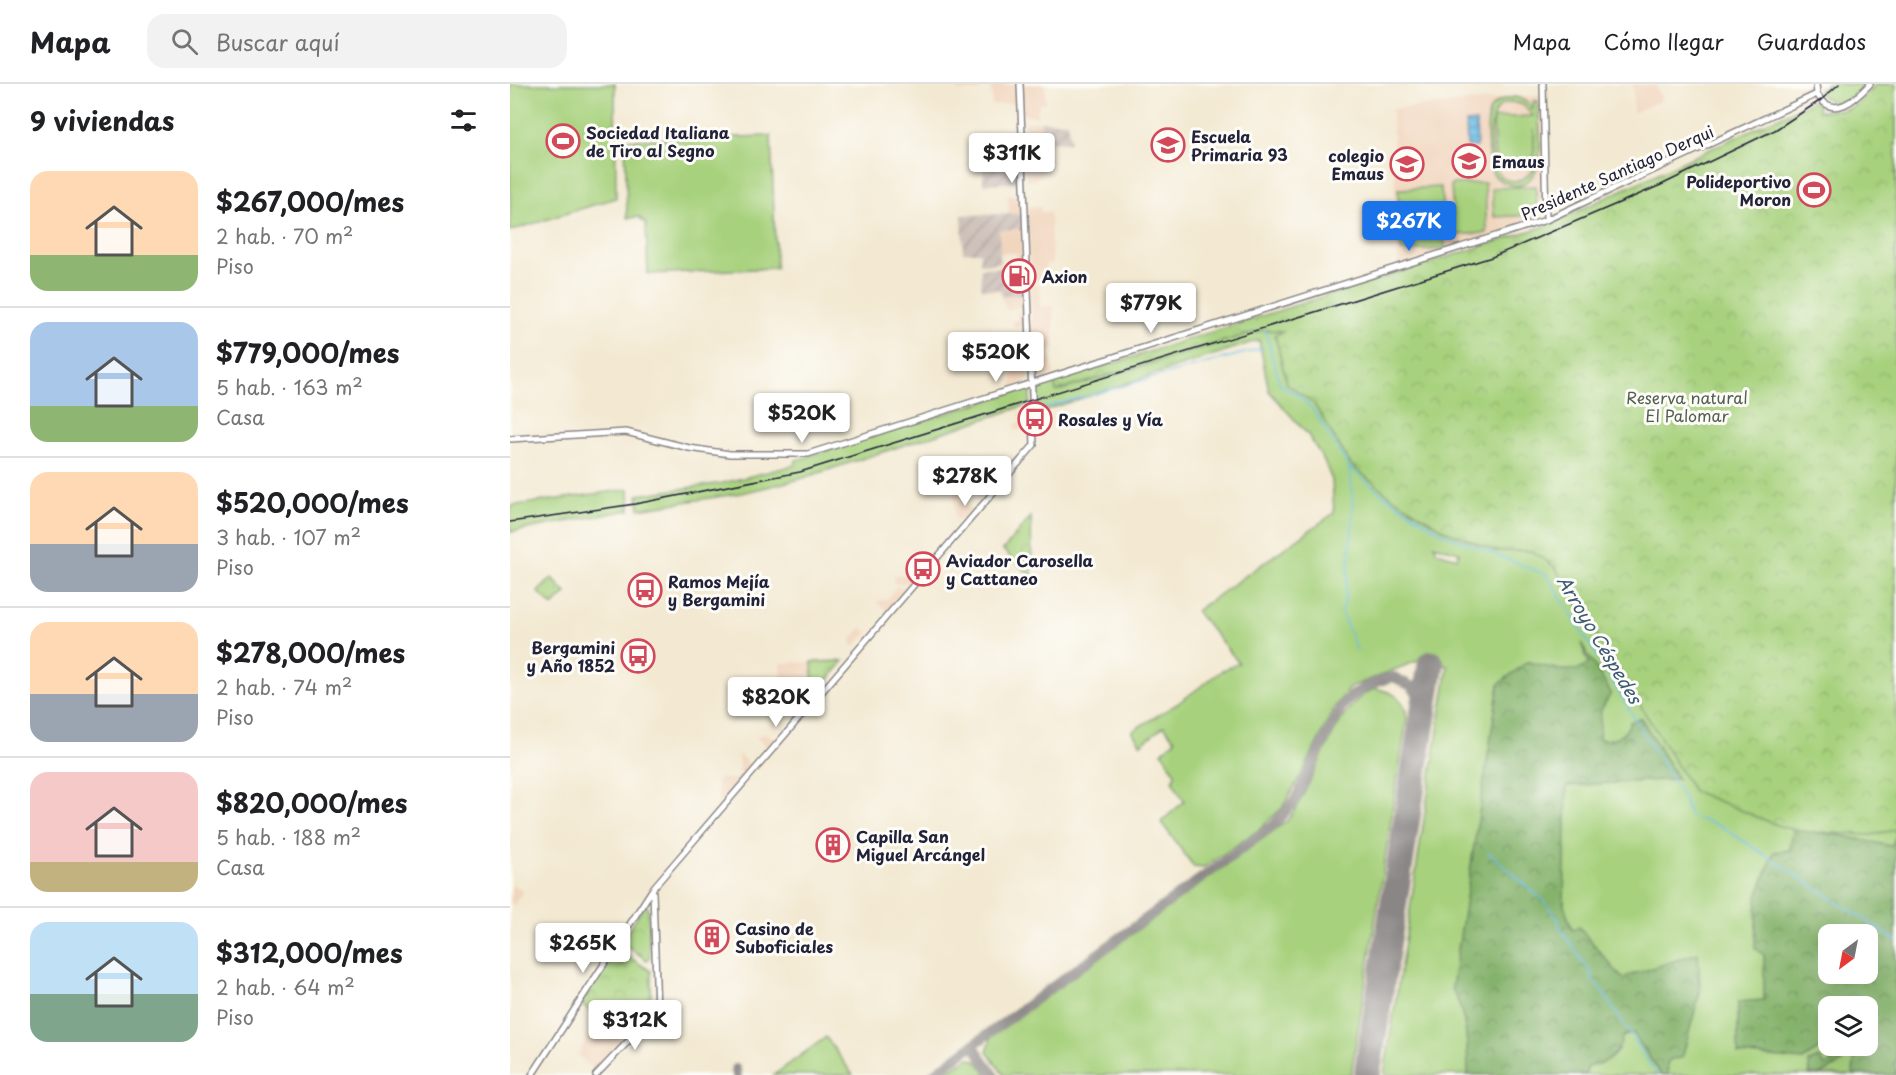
<!DOCTYPE html>
<html lang="es">
<meta charset="utf-8">
<style>
:root{--surface:#fff;--page:#f2f2f2;--text:#202124;--muted:#757577;--line:#e0e0e0;--accent:#1a73e8}
body{margin:0;font-family:"Playpen Sans",sans-serif;background:var(--page);color:var(--text);height:100vh;display:flex;flex-direction:column;font-size:22px;white-space:nowrap}
*{box-sizing:border-box;margin:0}
p{font-size:20px;color:var(--muted)}
.icon{flex:none;width:33px;height:33px;fill:none;stroke:currentColor;stroke-width:2;stroke-linecap:round;stroke-linejoin:round}
.map{position:relative;flex:1;overflow:hidden}
.side{display:flex;flex-direction:column;background:var(--surface);width:510px}
.side>*{flex:none}
.needle{width:39px;rotate:212deg}
.tools{position:absolute;left:1308px;top:840px;display:grid;gap:12px}
.tools a{display:grid;place-items:center;width:60px;height:60px;border-radius:12px;background:var(--surface);box-shadow:0 6px 24px #0002;font-size:30px}
.price{position:absolute;translate:-50% -51px;padding:0 14px;border-radius:6px;background:#fff;color:#222;font-size:20px;line-height:39px;filter:drop-shadow(0 2px 3px #0008)}
.price::after{content:'';position:absolute;left:50%;top:36px;width:18px;height:14px;margin-left:-9px;background:inherit;clip-path:polygon(0 0,100% 0,50% 100%)}
.price.active{background:var(--accent);color:#fff}
ul{padding:0;list-style:none}
li{display:flex;align-items:center;gap:18px;height:150px;padding:0 30px}
li+li{border-top:2px solid var(--line)}
li span{display:grid;place-items:center;flex:none;width:168px;height:120px;border-radius:18px;color:#555}
li>.icon{margin-inline-start:auto}
span .icon{width:72px;height:72px;fill:#fffc;stroke-width:1}
li b{font-size:26px}
h2{display:flex;justify-content:space-between;align-items:center;height:72px;padding:0 30px;font-size:26px}
header{display:flex;align-items:center;gap:36px;box-sizing:border-box;height:84px;padding:0 30px;background:var(--surface);border-bottom:2px solid var(--line)}
header strong{font-size:28px}
nav{display:flex;gap:33px;margin-inline-start:auto;font-size:21px}
.search{width:420px;height:54px;background:var(--page);display:flex;align-items:center;gap:15px;box-sizing:border-box;padding:0 21px;border-radius:18px;color:var(--muted);font-size:22px}
main{display:flex;flex:1;min-height:0}
.map>svg:first-child{display:block}
</style>
<header>
<strong>Mapa</strong>
<div class="search"><svg class="icon" aria-label="search" viewBox="0 0 24 24"><circle cx="10" cy="10" r="6"/><path d="M15 15l6 6"/></svg>Buscar aquí</div>
<nav><a>Mapa</a><a>Cómo llegar</a><a>Guardados</a></nav>
</header>
<main>
<section class="side">
<h2>9 viviendas<svg class="icon" aria-label="filters" viewBox="0 0 24 24"><path d="M4 7h16M4 17h16"/><circle cx="9" cy="7" r="2"/><circle cx="15" cy="17" r="2"/></svg></h2>
<ul>
<li><span style="background:linear-gradient(#ffd9b3 70%,#8fb573 0)"><svg class="icon" aria-label="home" viewBox="0 0 24 24"><path d="M3 11l9-7 9 7M6 9v11h12V9"/></svg></span><div><b>$267,000/mes</b><p>2 hab. · 70 m²</p><p>Piso</p></div></li>
<li><span style="background:linear-gradient(#a9c7e8 70%,#8fb573 0)"><svg class="icon" aria-label="home" viewBox="0 0 24 24"><path d="M3 11l9-7 9 7M6 9v11h12V9"/></svg></span><div><b>$779,000/mes</b><p>5 hab. · 163 m²</p><p>Casa</p></div></li>
<li><span style="background:linear-gradient(#ffd9b3 60%,#9aa5b1 0)"><svg class="icon" aria-label="home" viewBox="0 0 24 24"><path d="M3 11l9-7 9 7M6 9v11h12V9"/></svg></span><div><b>$520,000/mes</b><p>3 hab. · 107 m²</p><p>Piso</p></div></li>
<li><span style="background:linear-gradient(#ffd9b3 60%,#9aa5b1 0)"><svg class="icon" aria-label="home" viewBox="0 0 24 24"><path d="M3 11l9-7 9 7M6 9v11h12V9"/></svg></span><div><b>$278,000/mes</b><p>2 hab. · 74 m²</p><p>Piso</p></div></li>
<li><span style="background:linear-gradient(#f6c9c9 75%,#c2b280 0)"><svg class="icon" aria-label="home" viewBox="0 0 24 24"><path d="M3 11l9-7 9 7M6 9v11h12V9"/></svg></span><div><b>$820,000/mes</b><p>5 hab. · 188 m²</p><p>Casa</p></div></li>
<li><span style="background:linear-gradient(#bfe0f5 60%,#7fa58c 0)"><svg class="icon" aria-label="home" viewBox="0 0 24 24"><path d="M3 11l9-7 9 7M6 9v11h12V9"/></svg></span><div><b>$312,000/mes</b><p>2 hab. · 64 m²</p><p>Piso</p></div></li>
</ul>
</section>
<div class="map">
<svg width="1386" height="991" viewBox="0 0 1386 991">
<defs>
<pattern id="industrial-furrows" width="10" height="10" patternUnits="userSpaceOnUse" patternTransform="scale(1.5)"><rect width="10" height="10" fill="#cec1ba"/><path d="M-1 1l2-2M0 10L10 0M9 11l2-2" fill="none" stroke="#b1a6a1"/></pattern>
<pattern id="forest-crowns" width="20" height="18" patternUnits="userSpaceOnUse" patternTransform="scale(1.5)"><rect width="20" height="18" fill="#85b36c"/><path d="M2 6a3 3 0 1 1 6 0M12 15a3 3 0 1 1 6 0" fill="none" stroke="#6c915a"/></pattern>
<pattern id="park-crowns" width="20" height="18" patternUnits="userSpaceOnUse" patternTransform="scale(1.5)"><rect width="20" height="18" fill="#a7d17d"/><path d="M2 6a3 3 0 1 1 6 0M12 15a3 3 0 1 1 6 0" fill="none" stroke="#8fb36d"/></pattern>
<pattern id="water-rules" width="6" height="5" patternUnits="userSpaceOnUse" patternTransform="scale(1.5)"><rect width="6" height="5" fill="#68bbe4"/><path d="M0 2.5h6" fill="none" stroke="#5aa0c4"/></pattern>
</defs>
<rect width="100%" height="100%" fill="#fdfcf7"/>
<filter id="ink" filterUnits="userSpaceOnUse"><feTurbulence type="fractalNoise" baseFrequency=".0167" numOctaves="2"/><feDisplacementMap in="SourceGraphic" scale="12" xChannelSelector="R" yChannelSelector="G"/><feConvolveMatrix kernelMatrix="1 2 1 2 8 2 1 2 1" color-interpolation-filters="sRGB"/></filter>
<filter id="wash" filterUnits="userSpaceOnUse"><feTurbulence type="fractalNoise" baseFrequency=".008" numOctaves="4" result="noise"/><feDisplacementMap in="SourceGraphic" scale="24" xChannelSelector="R" yChannelSelector="G"/><feGaussianBlur stdDeviation="1.35" result="paint"/><feColorMatrix in="noise" values="0 0 0 0 0 0 0 0 0 0 0 0 0 0 0 0 0 1.4 0 .05"/><feComposite in="paint" operator="in"/></filter>
<g filter="url(#wash)">
<rect width="100%" height="100%" fill="#f3e9d2"/>
<path fill="#f1d5bd" d="M 448,0 L 509,0 L 509,19 L 482,21 L 481,1 L 469,1 L 469,7 L 448,7 Z
M 512,0 L 535,0 L 536,19 L 529,20 L 527,33 L 514,31 Z
M 1123,0 L 1145,0 L 1152,16 L 1123,29 Z
M 1032,11 L 1034,130 L 1029,138 L 890,182 L 888,179 L 882,25 Z
M 518,37 L 531,37 L 532,56 L 541,56 L 541,64 L 539,64 L 542,80 L 536,80 L 536,87 L 531,87 L 531,93 L 526,93 L 526,96 L 516,96 L 514,41 Z
M 491,67 L 511,67 L 512,79 L 482,80 L 481,74 L 491,73 Z
M 512,111 L 513,130 L 499,130 L 498,112 Z
M 530,122 L 531,128 L 540,128 L 542,180 L 536,180 L 536,196 L 522,197 L 520,195 L 517,123 Z
M 514,145 L 515,177 L 507,179 L 506,169 L 489,169 L 489,146 Z
M 503,183 L 515,184 L 516,199 L 503,199 Z
M 523,201 L 529,201 L 530,222 L 544,222 L 544,264 L 541,264 L 539,270 L 545,291 L 524,296 L 520,205 Z
M 516,211 L 515,222 L 497,227 L 491,212 Z
M 513,227 L 517,229 L 517,242 L 504,243 L 502,236 L 508,236 L 506,228 Z
M 518,254 L 519,296 L 502,304 L 503,279 L 494,279 L 494,261 L 490,261 L 488,255 Z
M 519,327 L 521,345 L 505,346 L 504,340 L 511,339 L 509,329 Z
M 449,402 L 450,418 L 463,427 L 456,435 L 445,435 L 443,403 Z
M 407,471 L 413,471 L 421,476 L 410,487 L 407,484 Z
M 405,490 L 401,499 L 384,500 L 384,491 Z
M 385,503 L 396,503 L 397,505 L 378,528 L 366,518 L 378,515 Z
M 351,543 L 358,549 L 343,563 L 341,557 Z
M 302,578 L 303,599 L 272,600 L 271,579 Z
M 256,649 L 266,657 L 259,665 L 246,653 Z
M 228,670 L 244,684 L 239,689 L 230,690 Z
M 210,694 L 232,696 L 209,723 L 207,697 Z
M 2,800 L 13,807 L 4,821 L 0,818 Z
M 86,937 L 113,954 L 83,986 L 68,971 Z"/>
<path fill="url(#industrial-furrows)" d="M 531,37 L 558,38 L 560,58 L 532,57 Z
M 512,79 L 511,98 L 473,100 L 473,80 Z
M 513,130 L 514,145 L 489,146 L 490,179 L 470,180 L 470,168 L 453,168 L 452,131 Z
M 503,183 L 503,199 L 516,199 L 516,211 L 492,212 L 490,206 L 471,205 L 471,184 Z"/>
<path fill="#a7d17d" stroke="#647a5c" stroke-width="1.5" fill-rule="evenodd" d="M 0,0 L 105,0 L 106,114 L 0,147 Z
M 1317,0 L 1356,0 L 1334,19 L 1326,20 L 1311,12 L 1309,6 Z
M 1366,0 L 1386,0 L 1386,991 L 1031,991 L 1032,581 L 1017,578 L 942,904 C 957,933 958,959 958,991 L 874,991 L 938,582 L 907,577 L 840,603 L 824,624 L 793,688 L 772,724 L 751,744 L 693,784 L 684,783 L 651,738 L 674,717 L 663,698 L 665,689 L 652,668 L 665,656 L 654,642 L 631,660 L 622,647 L 667,620 L 713,586 L 729,579 L 686,527 L 824,429 L 822,396 L 814,377 L 799,352 L 759,307 L 749,256 L 527,329 L 524,303 L 544,298 L 547,307 L 752,246 L 762,244 L 776,247 L 1000,176 L 1320,26 C 1342,31 1352,14 1366,0 ZM 924,461 L 949,468 L 949,469 L 947,474 L 927,468 ZM 1318,850 L 1358,850 L 1358,890 L 1318,890 ZM 1318,922 L 1358,922 L 1358,962 L 1318,962 Z
M 1006,13 L 1018,18 L 1023,25 L 1023,17 L 1028,17 C 1028,43 1041,95 1006,102 C 997,101 987,96 982,88 C 977,80 975,32 981,24 C 987,16 996,14 1006,13 ZM 1001,18 L 1014,21 L 1023,32 L 983,34 L 985,82 L 1024,81 L 1024,44 L 1024,84 C 1019,91 1013,97 1004,97 C 976,97 980,50 983,31 L 991,21 Z
M 261,52 L 266,184 L 138,190 L 136,140 L 129,133 L 117,134 L 115,56 Z
M 975,99 L 977,149 L 944,151 L 941,100 Z
M 1026,102 L 1027,131 L 984,133 L 982,104 Z
M 931,103 L 935,165 L 891,167 L 888,105 Z
M 520,303 L 520,320 L 290,395 L 232,409 L 129,425 L 128,411 L 213,399 L 285,381 L 286,376 Z
M 119,405 L 120,426 L 0,448 L 0,422 Z
M 865,605 C 883,607 895,614 897,634 L 841,991 L 494,991 L 477,968 L 481,953 L 777,737 C 805,703 825,617 865,605 Z
M 316,953 L 343,991 L 264,991 Z
M 459,974 L 467,977 L 477,991 L 432,991 Z"/>
<path fill="url(#forest-crowns)" stroke="#546a54" stroke-width="1.5" fill-rule="evenodd" d="M 1071,559 L 1101,609 L 1091,626 L 1089,655 C 1102,658 1116,652 1120,638 L 1131,634 L 1168,695 L 1057,702 L 1054,821 L 1062,846 L 1069,843 L 1112,894 L 1188,869 L 1190,908 L 1172,974 L 1161,975 L 1157,979 L 1158,991 L 1151,991 L 1123,949 L 1112,953 C 1110,972 1096,979 1078,983 L 1075,991 L 958,991 C 958,959 957,933 942,904 L 989,600 L 1017,578 C 1038,581 1059,594 1079,580 Z
M 1284,739 L 1299,748 L 1324,750 L 1381,762 L 1386,753 L 1386,991 L 1343,991 L 1345,962 L 1358,962 L 1358,922 L 1318,922 L 1318,962 L 1327,962 L 1332,979 L 1310,991 L 1300,991 L 1299,978 L 1309,974 L 1316,982 L 1321,978 L 1319,969 L 1313,963 L 1293,976 L 1228,970 L 1228,918 L 1254,916 L 1254,871 L 1245,864 L 1247,813 L 1264,768 L 1280,766 ZM 1318,850 L 1358,850 L 1358,890 L 1318,890 Z"/>
<path fill="url(#park-crowns)" stroke="#647a5c" stroke-width="1.5" d="M 1366,0 L 1386,0 L 1386,746 L 1361,751 L 1299,748 L 1272,743 L 1183,707 L 1045,483 L 1022,467 L 986,467 L 936,447 L 880,412 L 841,381 L 804,320 L 777,300 L 765,251 L 774,247 L 752,246 L 546,307 L 544,298 L 1035,142 L 1303,17 L 1308,20 L 1308,27 C 1344,26 1341,27 1366,0 Z
M 521,433 L 522,493 L 493,466 Z
M 42,494 L 56,509 L 43,522 L 28,508 Z
M 334,577 L 289,629 L 273,628 L 272,600 L 303,599 L 302,578 Z
M 135,820 L 138,823 L 140,873 L 137,876 L 111,858 Z
M 106,865 L 141,887 L 141,929 L 119,951 L 73,922 L 72,918 Z"/>
<path fill="url(#water-rules)" stroke="#456e90" stroke-width="1.5" d="M 966,38 L 967,63 L 957,62 L 956,39 Z"/>
<g fill="none" stroke-linecap="round" stroke-linejoin="round">
<path stroke="#68bbe4" stroke-width="1.5" d="M 755,246 L 770,300 L 790,313 L 803,326 L 839,383 L 872,410 L 934,450 L 1037,491 L 1174,715 L 1180,733 L 1209,741 L 1386,856
M 528,325 L 753,264
M 839,384 C 848,429 838,478 834,523 L 830,526 L 847,566
M 978,768 L 1039,822 L 1048,835 L 1050,844 L 1082,891 L 1083,899 L 1090,904 L 1147,991"/>
<path stroke="#8a8686" stroke-width="10" d="M 463,961 L 484,991
M 226,985 L 227,991
M 422,991 L 764,741 L 785,716 L 831,624 C 843,607 864,597 884,593 L 901,602 L 915,620"/>
<path stroke="#8a8686" stroke-width="27" d="M 857,991 L 921,580"/>
</g>
</g>
<g filter="url(#ink)">
<g fill="none" stroke-linecap="round" stroke-linejoin="round">
<g stroke="#8a8686" stroke-width="8">
<path id="minor" d="M 1033,0 L 1036,136
M 1306,0 L 1307,10
M 1307,10 C 1323,37 1346,15 1360,0
M 0,355 L 116,348 L 179,364 L 220,370 L 298,370 L 1036,136 L 1307,10
M 22,991 L 144,803 L 524,361 L 510,0
M 86,991 L 147,927 L 143,808"/>
</g>
<use href="#minor" stroke="#fff" stroke-width="5"/>
<path stroke="#22223b" stroke-width="1.5" d="M 0,438 L 125,420 L 290,388 L 982,173 L 1151,101 L 1265,46 L 1311,16 L 1329,0"/>
</g>
</g>
<defs>
<g id="stadium-ring" transform="scale(1.725)"><circle r="9.5" fill="#fdfcf7" stroke="#d1495b" stroke-width="1.5"/><path d="M0-5a6.5 5 0 1 0 0 10a6.5 5 0 1 0 0-10ZM-3.5-1.8h7v3.6h-7Z" fill="#d1495b"/></g>
<g id="school-ring" transform="scale(1.725)"><circle r="9.5" fill="#fdfcf7" stroke="#d1495b" stroke-width="1.5"/><path d="M0-5L7-2L0 1L-7-2ZM-4 1L0 2.5L4 1V4Q0 6-4 4Z" fill="#d1495b"/></g>
<g id="fuel-ring" transform="scale(1.725)"><circle r="9.5" fill="#fdfcf7" stroke="#d1495b" stroke-width="1.5"/><path d="M-5.5-6h7V0h2V4h1.3V-2.5L3-4.5l.8-.8L6-3V5H2.5V1h-1V6h-7ZM-4.2-4.7v3.2H.2V-4.7Z" fill="#d1495b"/></g>
<g id="bus-ring" transform="scale(1.725)"><circle r="9.5" fill="#fdfcf7" stroke="#d1495b" stroke-width="1.5"/><path d="M-5-6H5V4H4V6H2V4H-2V6H-4V4H-5ZM-3.5-4V0h7V-4ZM-3.5 1.2v1.5H-2V1.2ZM2 1.2v1.5H3.5V1.2Z" fill="#d1495b"/></g>
<g id="building-ring" transform="scale(1.725)"><circle r="9.5" fill="#fdfcf7" stroke="#d1495b" stroke-width="1.5"/><path d="M-4-6H4V6H1V3H-1V6H-4ZM-2.5-4.3h1.7v1.8h-1.7ZM.8-4.3h1.7v1.8H.8ZM-2.5-1h1.7V.8h-1.7ZM.8-1h1.7V.8H.8Z" fill="#d1495b"/></g>
</defs>
<g fill-rule="evenodd">
<use href="#stadium-ring" x="53" y="57"/>
<use href="#school-ring" x="658" y="61"/>
<use href="#school-ring" x="959" y="77"/>
<use href="#school-ring" x="897" y="80"/>
<use href="#stadium-ring" x="1304" y="106"/>
<use href="#fuel-ring" x="509" y="192"/>
<use href="#bus-ring" x="525" y="335"/>
<use href="#bus-ring" x="413" y="485"/>
<use href="#bus-ring" x="135" y="506"/>
<use href="#bus-ring" x="128" y="572"/>
<use href="#building-ring" x="323" y="761"/>
<use href="#building-ring" x="202" y="853"/>
</g>
<g text-anchor="middle" dominant-baseline="central" stroke-width="6" stroke-linejoin="round" paint-order="stroke">
<g font-size="16" font-weight="bold" fill="#22223b" stroke="#fdfcf7" text-anchor="start">
<text x="76" y="48">Sociedad Italiana<tspan x="76" dy="18">de Tiro al Segno</tspan></text>
<text x="681" y="52">Escuela<tspan x="681" dy="18">Primaria 93</tspan></text>
<text x="874" y="71" text-anchor="end">colegio<tspan x="874" dy="18">Emaus</tspan></text>
<text x="982" y="77">Emaus</text>
<text x="1281" y="97" text-anchor="end">Polideportivo<tspan x="1281" dy="18">Moron</tspan></text>
<text x="532" y="192">Axion</text>
<text x="548" y="335">Rosales y Vía</text>
<text x="436" y="476">Aviador Carosella<tspan x="436" dy="18">y Cattaneo</tspan></text>
<text x="158" y="497">Ramos Mejía<tspan x="158" dy="18">y Bergamini</tspan></text>
<text x="105" y="563" text-anchor="end">Bergamini<tspan x="105" dy="18">y Año 1852</tspan></text>
<text x="346" y="752">Capilla San<tspan x="346" dy="18">Miguel Arcángel</tspan></text>
<text x="225" y="844">Casino de<tspan x="225" dy="18">Suboficiales</tspan></text>
</g>
<g font-size="16" fill="#22223b" stroke="#fdfcf7">
<text transform="translate(1107 88) rotate(-24)">Presidente Santiago Derqui</text>
</g>
<g font-size="16" fill="#515f52" stroke="#fdfcf7">
<text x="1177" y="313">Reserva natural<tspan x="1177" dy="18">El Palomar</tspan></text>
</g>
<g font-size="18" font-style="italic" fill="#3a5876" stroke="#fdfcf7">
<text transform="translate(1090 555) rotate(59)">Arroyo Céspedes</text>
</g>
</g>
</svg>
<div class="tools">
<a><svg class="needle" viewBox="-14 -14 28 28"><path d="M0-13l5 13h-10z" fill="#e53935"/><path d="M0 13l5-13h-10z" fill="#757577"/></svg></a>
<a><svg class="icon" aria-label="layers" viewBox="0 0 24 24"><path d="M12 4l9 5-9 5-9-5zM3 14l9 5 9-5"/></svg></a>
</div>
<b class="price" style="left:502px;top:100px">$311K</b>
<b class="price active" style="left:899px;top:168px">$267K</b>
<b class="price" style="left:641px;top:250px">$779K</b>
<b class="price" style="left:486px;top:299px">$520K</b>
<b class="price" style="left:292px;top:360px">$520K</b>
<b class="price" style="left:455px;top:423px">$278K</b>
<b class="price" style="left:266px;top:644px">$820K</b>
<b class="price" style="left:73px;top:890px">$265K</b>
<b class="price" style="left:125px;top:967px">$312K</b>
</div>
</main>
